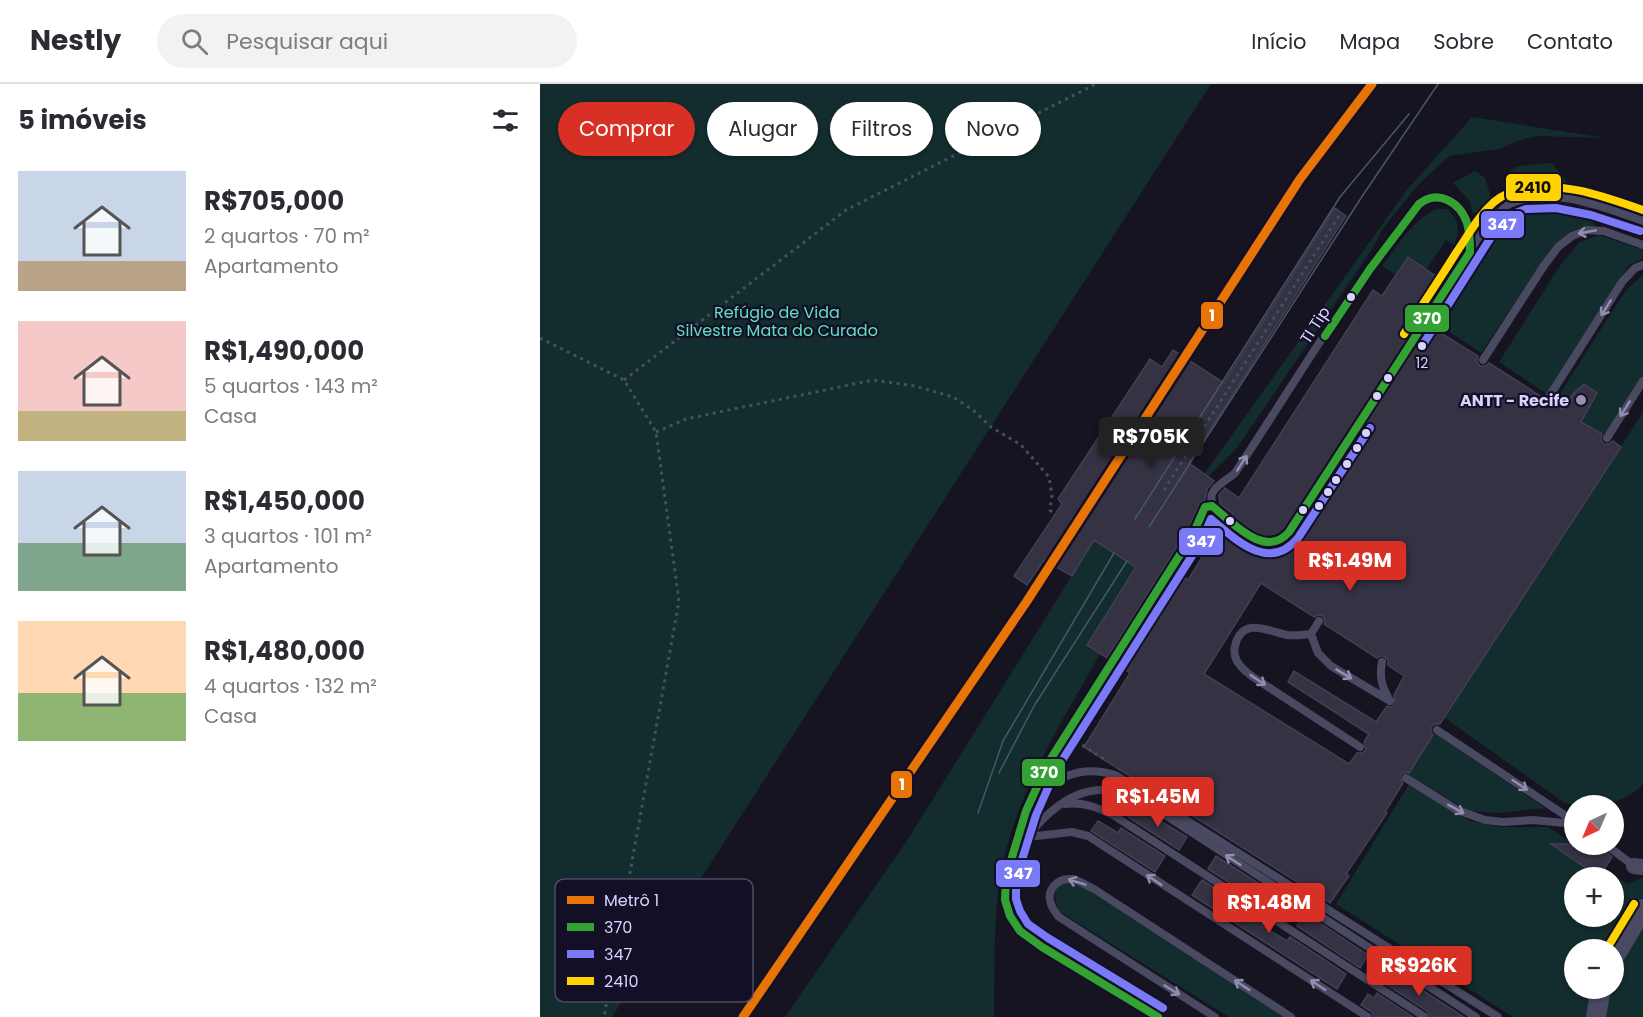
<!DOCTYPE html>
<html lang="pt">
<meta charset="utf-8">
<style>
:root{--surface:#fff;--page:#f2f2f3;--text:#2b2b33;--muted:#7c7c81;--line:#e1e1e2;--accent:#d93025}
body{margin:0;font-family:Poppins,sans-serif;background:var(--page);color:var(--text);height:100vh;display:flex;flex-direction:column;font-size:22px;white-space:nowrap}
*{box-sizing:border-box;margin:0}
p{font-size:20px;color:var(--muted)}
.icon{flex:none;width:33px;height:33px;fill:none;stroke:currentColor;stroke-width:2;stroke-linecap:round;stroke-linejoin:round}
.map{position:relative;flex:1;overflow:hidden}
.panel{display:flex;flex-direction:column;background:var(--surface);width:540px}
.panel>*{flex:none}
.top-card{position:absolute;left:18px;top:18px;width:570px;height:54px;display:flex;gap:12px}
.needle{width:39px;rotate:224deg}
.controls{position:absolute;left:1024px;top:711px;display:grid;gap:12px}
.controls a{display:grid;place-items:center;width:60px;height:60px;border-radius:50%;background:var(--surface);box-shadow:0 2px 4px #0004;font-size:30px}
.price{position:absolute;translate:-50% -51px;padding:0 14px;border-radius:6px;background:var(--accent);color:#fff;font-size:20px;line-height:39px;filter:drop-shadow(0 2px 3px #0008)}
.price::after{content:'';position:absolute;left:50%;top:36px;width:18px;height:14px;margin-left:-9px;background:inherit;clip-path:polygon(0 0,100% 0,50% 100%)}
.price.current{background:#222;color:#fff}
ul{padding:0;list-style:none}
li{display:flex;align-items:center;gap:18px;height:150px;padding:0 18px}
li span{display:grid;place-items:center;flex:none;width:168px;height:120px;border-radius:0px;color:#555}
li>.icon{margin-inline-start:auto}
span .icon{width:72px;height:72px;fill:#fffc;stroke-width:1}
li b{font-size:26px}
h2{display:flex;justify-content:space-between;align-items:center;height:72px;padding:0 18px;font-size:26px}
.tag{padding:0 21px;border-radius:27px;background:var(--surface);box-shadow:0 2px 4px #0004;font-size:21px;line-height:54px}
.tag.current{background:var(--accent);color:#fff}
header{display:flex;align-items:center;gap:36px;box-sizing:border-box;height:84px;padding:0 30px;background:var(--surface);border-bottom:2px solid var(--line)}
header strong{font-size:28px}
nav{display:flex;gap:33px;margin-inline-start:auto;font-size:21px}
.search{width:420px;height:54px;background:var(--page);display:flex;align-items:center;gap:15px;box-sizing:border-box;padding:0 21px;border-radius:33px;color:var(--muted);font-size:22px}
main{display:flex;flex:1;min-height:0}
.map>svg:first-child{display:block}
</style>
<header>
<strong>Nestly</strong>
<div class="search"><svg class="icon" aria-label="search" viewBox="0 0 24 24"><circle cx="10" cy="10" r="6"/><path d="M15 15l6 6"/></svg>Pesquisar aqui</div>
<nav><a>Início</a><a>Mapa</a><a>Sobre</a><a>Contato</a></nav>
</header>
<main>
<section class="panel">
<h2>5 imóveis<svg class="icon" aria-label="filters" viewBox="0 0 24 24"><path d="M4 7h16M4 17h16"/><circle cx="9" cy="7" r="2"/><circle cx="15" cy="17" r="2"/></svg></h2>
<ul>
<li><span style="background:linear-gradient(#c9d6e8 75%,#b9a48a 0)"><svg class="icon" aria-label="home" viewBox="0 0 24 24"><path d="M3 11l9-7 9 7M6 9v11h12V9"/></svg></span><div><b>R$705,000</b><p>2 quartos · 70 m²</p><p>Apartamento</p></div></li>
<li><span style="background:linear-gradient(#f6c9c9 75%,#c2b280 0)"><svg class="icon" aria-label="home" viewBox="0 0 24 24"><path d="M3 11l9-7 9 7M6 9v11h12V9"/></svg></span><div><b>R$1,490,000</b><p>5 quartos · 143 m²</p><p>Casa</p></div></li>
<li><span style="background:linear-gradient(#c9d6e8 60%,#7fa58c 0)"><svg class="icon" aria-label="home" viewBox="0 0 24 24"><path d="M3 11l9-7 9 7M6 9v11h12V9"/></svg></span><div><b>R$1,450,000</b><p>3 quartos · 101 m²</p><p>Apartamento</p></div></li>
<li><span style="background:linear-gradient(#ffd9b3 60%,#8fb573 0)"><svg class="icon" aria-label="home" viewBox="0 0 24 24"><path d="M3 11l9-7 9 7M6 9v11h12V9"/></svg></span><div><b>R$1,480,000</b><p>4 quartos · 132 m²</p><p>Casa</p></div></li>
</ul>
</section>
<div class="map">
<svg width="1103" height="933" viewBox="0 0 1103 933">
<rect width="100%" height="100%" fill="#161421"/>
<path fill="#132c2d" d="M 0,0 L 671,0 L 72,933 L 0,933 Z
M 932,33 L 1065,54 L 998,52 L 980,56 L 960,65 L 909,72 L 878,101 L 844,143 L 832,165 L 697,364 L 668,393 L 664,390 L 866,107 Z
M 1008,79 L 1012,79 L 1033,106 L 1103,119 L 1103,130 C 1073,117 1042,106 1009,108 C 993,108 977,117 965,105 C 960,79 990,81 1008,79 Z
M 935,87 L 945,94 L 953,120 L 944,129 L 933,129 L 929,116 L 913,99 Z
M 986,120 L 1048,123 L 1055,143 L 1048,142 L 1032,147 L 1014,161 L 941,269 L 893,237 L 966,132 Z
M 897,125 L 907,125 C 919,137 921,145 914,161 L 906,156 L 886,186 L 868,173 L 856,191 L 842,182 C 858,162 873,135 897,125 Z
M 1059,151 L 1103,166 L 1103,175 L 1089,181 L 1007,310 L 959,278 L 1021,180 L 1040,158 Z
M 1103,191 L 1103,292 L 1065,351 L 1041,338 L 1057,309 L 1044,301 L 1033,310 L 1023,326 L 1013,320 L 1086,206 Z
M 1103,328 L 1103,700 C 1084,721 1048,727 1023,718 L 905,634 Z
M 554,456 L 596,483 L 547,561 L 560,570 C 520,641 473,714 460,795 C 453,841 455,887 454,933 L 245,933 L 368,755 Z
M 895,649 L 1005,724 L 960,729 L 928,727 L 868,690 Z
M 869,700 L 931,737 L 960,743 L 1008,743 L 1029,757 L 1022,768 L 1060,793 L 1035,794 L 1035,832 L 1074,832 L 1074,794 L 1064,793 L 1068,790 L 1089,800 L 1103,793 L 1103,814 L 1082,841 L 1072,865 L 1035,866 L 1035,904 L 1058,905 L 1050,933 L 973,933 L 796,820 Z
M 535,798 L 745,933 L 689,933 L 520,828 C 512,810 512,800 535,798 Z
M 1103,841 L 1103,933 L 1063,933 L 1070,905 L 1074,904 C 1074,877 1088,863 1103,841 Z"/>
<path fill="#343243" stroke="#433f54" stroke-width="1.5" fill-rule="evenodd" d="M 795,124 L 806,132 L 649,379 L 674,397 L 667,405 L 665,416 L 660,419 L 648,446 L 567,574 L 547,561 L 596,483 L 554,456 L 532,492 L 504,476 L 487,501 L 474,492 L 522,420 L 518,415 L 610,275 L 622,283 L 633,266 L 684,299 Z
M 868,173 L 900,195 L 875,232 L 879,235 L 878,239 L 880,244 L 884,245 L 890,242 L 938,272 L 937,278 L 940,282 L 945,282 L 949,279 L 1002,313 L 1001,318 L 1004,322 L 1009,322 L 1012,319 L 1023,326 L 1033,310 L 1044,300 L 1057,309 L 1041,338 L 1062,350 L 1061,356 L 1064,360 L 1069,360 L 1073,357 L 1081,363 L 900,640 L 895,640 L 891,643 L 891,648 L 893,651 L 869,689 L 866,688 L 861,690 L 860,694 L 863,699 L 845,728 L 847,729 L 806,790 L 809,792 L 790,819 L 544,663 L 590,589 L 578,581 L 636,489 L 648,496 L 684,438 L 689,439 L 692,436 L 693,430 L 680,420 L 679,411 L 685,404 L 699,414 L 833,206 L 842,212 ZM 721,499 L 774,533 L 779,531 L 783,532 L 785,537 L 784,540 L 837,574 L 840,572 L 845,573 L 848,576 L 848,581 L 864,592 L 854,611 L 855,620 L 851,623 L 847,622 L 836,638 L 754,587 L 748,598 L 829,650 L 824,658 L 826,666 L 822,669 L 817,669 L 809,680 L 664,590 Z
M 595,722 L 647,753 L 639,766 L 588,733 Z
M 558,737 L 578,749 L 581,744 L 625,772 L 615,788 L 551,747 Z
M 1011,760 L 1057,760 L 1072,773 L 1059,793 Z
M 676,772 L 740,813 L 732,826 L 668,785 Z
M 662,796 L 725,837 L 722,842 L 747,857 L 750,853 L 806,890 L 797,905 L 652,811 Z
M 765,829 L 828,871 L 820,884 L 757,842 Z
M 851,886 L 924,933 L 891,933 L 888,928 L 843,898 Z
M 837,909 L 873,933 L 834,933 L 832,928 L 821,921 L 828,910 L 834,914 Z"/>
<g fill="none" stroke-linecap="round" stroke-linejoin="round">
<path stroke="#44505f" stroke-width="3" stroke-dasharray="3 4.5" stroke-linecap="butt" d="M 0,254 L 84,296 L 116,348 L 139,517 L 64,933
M 84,296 L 306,126 L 556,0
M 116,348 L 146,335 L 333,296 L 375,302 L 413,313 L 433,326 L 451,343 L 481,361 L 509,393 L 512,411 L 510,426 L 514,431
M 624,406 L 799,132
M 536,657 L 564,675"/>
<path stroke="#4a4962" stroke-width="8" d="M 884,239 C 901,213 947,131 970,120 C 1012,101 1063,123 1103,137
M 943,276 L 1003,183 L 1018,163 L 1032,152 L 1047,146 L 1064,147 L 1103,161
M 1007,316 L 1082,198 L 1095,184 L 1103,181
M 1067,354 L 1103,297
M 674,423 C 664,406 684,399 695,389 C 747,311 795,229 852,155 C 860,145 873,123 883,116 C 902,103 922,124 928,141 C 931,150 930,159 930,168
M 779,537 L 771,550 L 778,569 L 791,582 L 850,617
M 771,550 C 763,551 755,552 747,551 C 730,548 702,531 695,562 C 692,576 702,585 713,593 L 820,663
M 842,578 C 839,594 842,603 850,617
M 897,646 L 1035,738
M 866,694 L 917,726 L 945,736 L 963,738 L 993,736 L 1035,740
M 516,696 C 486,722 483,731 472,768 C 466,788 461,811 469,831 C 481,859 587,914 618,933
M 525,720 C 544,718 556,723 573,731 L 885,933
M 486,727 L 507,681 L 653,450 L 666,422 L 672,422 L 687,433
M 487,753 L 532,748 L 548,752 L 828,933
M 1065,760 L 1094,782
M 468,779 C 491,745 526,699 573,707 C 592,711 611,724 628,733 L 936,933
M 675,933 L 519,833 C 516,829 512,824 511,820 C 506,806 517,794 532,795 C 539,796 547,802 554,805 L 751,933"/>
<path stroke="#4a4962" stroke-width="16" d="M 1094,782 L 1103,783"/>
<path stroke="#4a4962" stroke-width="20" d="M 1074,873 L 1103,825
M 1056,933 L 1061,904"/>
<path stroke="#43596b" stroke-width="1.5" d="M 595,435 L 800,113 L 869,30
M 609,443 L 823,111 L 898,0
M 459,689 L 494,622 L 587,477
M 438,729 L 463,657 L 574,469"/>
<path stroke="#4a4962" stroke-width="8" d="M 516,696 C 537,687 553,684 575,691 L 958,933"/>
<g stroke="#130f26" stroke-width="12">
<path id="bus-1" d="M 618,933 L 502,863 L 480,847 L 470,832 L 465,816 L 466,793 L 486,727 L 507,681 L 653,450 L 665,423 L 672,422 C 692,438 725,476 749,448 L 930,168 C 930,158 930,149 927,139 C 920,118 898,105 879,120 L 830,185 L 785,252"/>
</g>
<g stroke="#130f26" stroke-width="12">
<path id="bus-2" d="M 882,262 L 953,150 L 973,130 L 986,125 L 1016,124 L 1051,131 L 1100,147
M 623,924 L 508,854 L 488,840 L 480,827 L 476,815 L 476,795 L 496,731 L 516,686 L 662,456 L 671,435 C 696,456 729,489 758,454 L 830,344"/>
</g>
<g stroke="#130f26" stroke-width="12">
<path id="bus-3" d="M 864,250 C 881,223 899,196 916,169 C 928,152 938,132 954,118 C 962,111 973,107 983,105 C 1024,97 1065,113 1103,126
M 1066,866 L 1094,820"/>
</g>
<use href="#bus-1" stroke="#33a233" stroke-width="8"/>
<use href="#bus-2" stroke="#7a7af9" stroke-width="8"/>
<use href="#bus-3" stroke="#ffd300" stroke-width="8"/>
<g stroke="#130f26" stroke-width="14">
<path id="metro-1" d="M 203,933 L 487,517 L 760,95 L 832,0"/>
</g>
<use href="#metro-1" stroke="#e77405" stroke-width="9"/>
</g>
<defs><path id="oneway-shaft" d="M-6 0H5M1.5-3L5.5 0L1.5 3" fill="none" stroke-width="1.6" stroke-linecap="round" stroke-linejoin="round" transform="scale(1.5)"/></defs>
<g stroke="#928eb0">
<use href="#oneway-shaft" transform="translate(1047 148) rotate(170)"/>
<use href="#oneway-shaft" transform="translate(1066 224) rotate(122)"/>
<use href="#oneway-shaft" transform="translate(1085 325) rotate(122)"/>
<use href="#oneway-shaft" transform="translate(702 379) rotate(-57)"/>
<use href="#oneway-shaft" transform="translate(804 590) rotate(31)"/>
<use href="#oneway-shaft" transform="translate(718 596) rotate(34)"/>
<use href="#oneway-shaft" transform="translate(980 701) rotate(34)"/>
<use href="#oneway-shaft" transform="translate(916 725) rotate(29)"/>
<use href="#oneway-shaft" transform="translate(693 776) rotate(-147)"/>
<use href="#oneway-shaft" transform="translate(614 796) rotate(-146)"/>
<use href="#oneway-shaft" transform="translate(537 798) rotate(-163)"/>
<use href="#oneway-shaft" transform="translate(702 901) rotate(-147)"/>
<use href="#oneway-shaft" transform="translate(778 901) rotate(-147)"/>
<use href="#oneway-shaft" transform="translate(632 906) rotate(32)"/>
</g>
<g fill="#d9d4ff" stroke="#130f26" stroke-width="2">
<circle cx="811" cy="213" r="5"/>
<circle cx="882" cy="262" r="5"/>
<circle cx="848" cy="294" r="5"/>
<circle cx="837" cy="312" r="5"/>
<circle cx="826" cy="349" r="5"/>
<circle cx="817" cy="364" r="5"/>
<circle cx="807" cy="380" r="5"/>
<circle cx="796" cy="396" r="5"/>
<circle cx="788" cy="408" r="5"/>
<circle cx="779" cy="422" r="5"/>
<circle cx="763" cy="426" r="5"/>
<circle cx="690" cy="437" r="5"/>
</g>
<circle fill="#9591b1" stroke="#130f26" stroke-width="2" cx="1041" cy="316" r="6"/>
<g text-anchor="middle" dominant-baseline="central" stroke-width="4.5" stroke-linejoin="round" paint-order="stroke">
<g font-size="14" fill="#d9d4ff" stroke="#130f26">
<text x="882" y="279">12</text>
</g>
<g font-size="16" fill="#5fe0c0" stroke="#130f26">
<text x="237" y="228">Refúgio de Vida<tspan x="237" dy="18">Silvestre Mata do Curado</tspan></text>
</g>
<g font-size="16" fill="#d9d4ff" stroke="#130f26">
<text transform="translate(775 241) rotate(-57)">TI Tip</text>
</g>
<g font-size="16" font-weight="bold" fill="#d9d4ff" stroke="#130f26" text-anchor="end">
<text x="1029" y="316">ANTT - Recife</text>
</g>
</g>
<rect x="15" y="795" width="198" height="123" rx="9" fill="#130f26" stroke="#4e4a67" stroke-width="1.5"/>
<rect x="27" y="812" width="27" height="8" fill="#e77405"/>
<rect x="27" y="839" width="27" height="8" fill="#33a233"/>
<rect x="27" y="866" width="27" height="8" fill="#7a7af9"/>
<rect x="27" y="893" width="27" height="8" fill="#ffd300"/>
<g font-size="16" fill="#d9d4ff">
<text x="64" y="822">Metrô 1</text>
<text x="64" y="849">370</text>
<text x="64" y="876">347</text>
<text x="64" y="903">2410</text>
</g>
<g stroke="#130f26" stroke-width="2">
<rect x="965" y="89" width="57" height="29" rx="6" fill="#ffd300"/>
<rect x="940" y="126" width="45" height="29" rx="6" fill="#7a7af9"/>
<rect x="660" y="217" width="24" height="29" rx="6" fill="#e77405"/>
<rect x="864" y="220" width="46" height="29" rx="6" fill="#33a233"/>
<rect x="638" y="443" width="46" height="29" rx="6" fill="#7a7af9"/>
<rect x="481" y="674" width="45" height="29" rx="6" fill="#33a233"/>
<rect x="350" y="686" width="23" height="29" rx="6" fill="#e77405"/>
<rect x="455" y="775" width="46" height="29" rx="6" fill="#7a7af9"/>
</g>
<g font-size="16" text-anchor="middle" font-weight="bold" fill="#fff">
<text x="962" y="146">347</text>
<text x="672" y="237">1</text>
<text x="887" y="240">370</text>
<text x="661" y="463">347</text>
<text x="504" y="694">370</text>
<text x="362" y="706">1</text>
<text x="478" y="795">347</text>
</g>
<g font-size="16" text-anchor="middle" font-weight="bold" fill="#111">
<text x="993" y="109">2410</text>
</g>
</svg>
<div class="controls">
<a><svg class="needle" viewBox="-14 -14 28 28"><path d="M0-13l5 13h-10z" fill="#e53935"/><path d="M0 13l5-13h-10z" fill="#7c7c81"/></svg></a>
<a>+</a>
<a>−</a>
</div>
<b class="price current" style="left:611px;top:384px">R$705K</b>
<b class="price" style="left:810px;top:508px">R$1.49M</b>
<b class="price" style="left:618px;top:744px">R$1.45M</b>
<b class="price" style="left:729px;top:850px">R$1.48M</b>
<b class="price" style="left:879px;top:913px">R$926K</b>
<div class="top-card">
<a class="tag current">Comprar</a>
<a class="tag">Alugar</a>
<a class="tag">Filtros</a>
<a class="tag">Novo</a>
</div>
</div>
</main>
